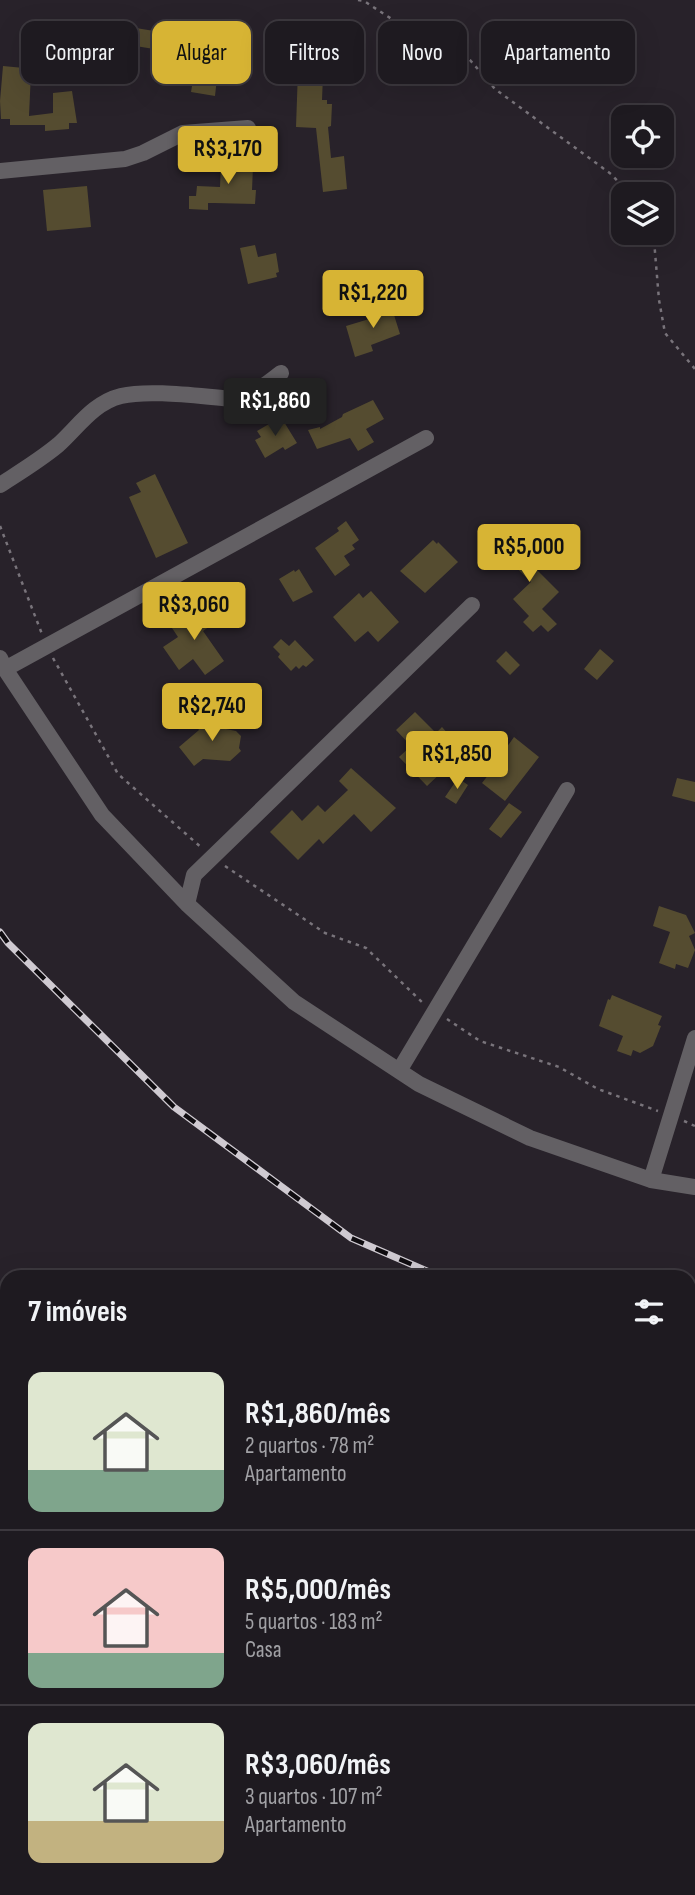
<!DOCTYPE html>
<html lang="pt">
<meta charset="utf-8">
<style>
:root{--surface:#1e1a20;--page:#262329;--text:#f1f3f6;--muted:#a1a1a5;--line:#3c383e;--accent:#d7b434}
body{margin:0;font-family:"Sofia Sans Condensed",sans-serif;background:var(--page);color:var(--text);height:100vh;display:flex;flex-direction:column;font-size:26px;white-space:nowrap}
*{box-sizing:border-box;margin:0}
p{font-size:23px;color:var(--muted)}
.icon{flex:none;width:38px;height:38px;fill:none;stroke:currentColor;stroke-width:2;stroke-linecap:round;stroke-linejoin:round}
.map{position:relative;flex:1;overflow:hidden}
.sheet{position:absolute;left:0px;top:1270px;width:696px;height:625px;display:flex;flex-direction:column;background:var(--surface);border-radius:21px 21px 0 0;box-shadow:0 7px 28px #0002,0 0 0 2px var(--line)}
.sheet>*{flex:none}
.guide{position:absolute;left:21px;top:21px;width:654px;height:63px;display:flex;gap:14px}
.tools{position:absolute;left:611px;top:105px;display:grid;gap:14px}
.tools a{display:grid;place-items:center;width:63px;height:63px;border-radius:14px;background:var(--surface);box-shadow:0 7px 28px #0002,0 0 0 2px var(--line);font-size:35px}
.price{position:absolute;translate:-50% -60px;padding:0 16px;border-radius:7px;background:var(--accent);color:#111;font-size:23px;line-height:46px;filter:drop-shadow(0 2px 4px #0008)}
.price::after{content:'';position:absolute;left:50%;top:42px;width:21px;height:16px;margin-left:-10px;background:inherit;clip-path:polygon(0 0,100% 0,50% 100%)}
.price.selected{background:#222;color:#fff}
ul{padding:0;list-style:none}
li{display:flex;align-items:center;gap:21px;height:175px;padding:0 28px}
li+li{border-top:2px solid var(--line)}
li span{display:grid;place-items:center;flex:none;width:196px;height:140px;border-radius:14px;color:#555}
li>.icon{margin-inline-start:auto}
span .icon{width:84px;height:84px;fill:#fffc;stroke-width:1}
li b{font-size:30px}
h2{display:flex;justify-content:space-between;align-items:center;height:84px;padding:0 28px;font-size:30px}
.pill{padding:0 24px;border-radius:14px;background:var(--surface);box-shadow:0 7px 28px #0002,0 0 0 2px var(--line);font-size:24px;line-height:63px}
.pill.selected{background:var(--accent);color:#111}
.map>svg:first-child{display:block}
</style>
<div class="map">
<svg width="695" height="1895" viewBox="0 0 695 1895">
<rect width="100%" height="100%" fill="#28222a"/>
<path fill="#554c30" d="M 124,26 L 166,33 L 165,39 L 222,49 L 222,58 L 243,62 L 239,82 L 217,78 L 215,96 L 191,92 L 197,56 L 117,43 L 112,70 L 90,66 L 97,27 L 123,31 Z
M 271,51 L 286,51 L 285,60 L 314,61 L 313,73 L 323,75 L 322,100 L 327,100 L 327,104 L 332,104 L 331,126 L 328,127 L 331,158 L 344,156 L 347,189 L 323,192 L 316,128 L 296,127 L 298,70 L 270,69 Z
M 3,66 L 24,68 L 24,71 L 31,72 L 29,116 L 53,113 L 53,93 L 72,91 L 77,123 L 69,123 L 69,129 L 45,131 L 45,125 L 10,125 L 10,119 L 1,119 L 0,101 Z
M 226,155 L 249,156 L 248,166 L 253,166 L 252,190 L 256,190 L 255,204 L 214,203 L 208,203 L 208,210 L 189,209 L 189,196 L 196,196 L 197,186 L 220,187 L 221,165 L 225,165 Z
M 87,186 L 91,227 L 47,231 L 43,190 Z
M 255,245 L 258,257 L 276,253 L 279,272 L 276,273 L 277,277 L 248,284 L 240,248 Z
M 389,299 L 400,334 L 371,345 L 373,351 L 355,357 L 346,326 L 379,316 L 375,304 Z
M 373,400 L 384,419 L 366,429 L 374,442 L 358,451 L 350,438 L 317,449 L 308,430 L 320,427 L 320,429 L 342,417 L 343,414 Z
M 281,417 L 297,443 L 285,450 L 283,447 L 265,458 L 255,440 L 261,437 L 257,431 Z
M 155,474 L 188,543 L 156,558 L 129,497 L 141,492 L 136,483 Z
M 346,521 L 359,540 L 352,545 L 355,549 L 344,556 L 350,565 L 335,576 L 315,548 L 339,531 L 337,528 Z
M 506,531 L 524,548 L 538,565 L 535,568 L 559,592 L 542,609 L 557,624 L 548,632 L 541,625 L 533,632 L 523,622 L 529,616 L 513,599 L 531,582 L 493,545 Z
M 433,540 L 437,544 L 438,542 L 458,562 L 425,593 L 400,571 Z
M 299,569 L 313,592 L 293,602 L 279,579 L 294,570 L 295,572 Z
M 371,591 L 399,622 L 378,642 L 368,631 L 355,642 L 333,617 L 359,593 L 363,598 Z
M 206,605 L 217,621 L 203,631 L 224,661 L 205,675 L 193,659 L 179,670 L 163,647 L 178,637 L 170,625 L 190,611 L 192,615 Z
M 281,639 L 289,646 L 295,640 L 314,660 L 306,667 L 303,665 L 299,669 L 296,666 L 291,671 L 278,657 L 280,654 L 273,647 Z
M 600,649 L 614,661 L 597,680 L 584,669 Z
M 506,651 L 520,665 L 510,675 L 496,661 Z
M 415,712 L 436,733 L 442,727 L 457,744 L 448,753 L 452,757 L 446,763 L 445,769 L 427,786 L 399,757 L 411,746 L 396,730 Z
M 213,714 L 226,729 L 236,731 L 241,736 L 239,748 L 241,751 L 230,761 L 203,759 L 194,766 L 179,747 L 199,730 L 197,727 Z
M 514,737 L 539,757 L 505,801 L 482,783 L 489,774 L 479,766 L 491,752 L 499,758 Z
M 351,768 L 396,808 L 371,832 L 354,814 L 323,844 L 319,839 L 298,860 L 270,832 L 292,810 L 302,821 L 318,805 L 325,812 L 348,790 L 339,781 Z
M 458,778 L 468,785 L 456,804 L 445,797 Z
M 677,778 L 695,782 L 695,802 L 672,796 Z
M 509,803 L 522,812 L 501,838 L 489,829 Z
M 659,906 L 686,915 L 695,933 L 689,936 L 695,950 L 688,968 L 676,964 L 675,969 L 659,963 L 670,932 L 653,926 Z
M 612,995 L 662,1016 L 658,1025 L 661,1026 L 653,1046 L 640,1053 L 633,1050 L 631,1056 L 617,1051 L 623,1036 L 599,1026 L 608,999 L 610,1000 Z"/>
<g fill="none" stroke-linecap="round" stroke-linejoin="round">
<path stroke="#79747b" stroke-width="2.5" stroke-dasharray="3.5 5" stroke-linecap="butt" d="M 358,0 L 364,1 L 401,25 L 470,60 L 495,89 L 611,174 L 630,194
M 651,233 L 654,240 L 659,300 L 665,333 L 695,369
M 0,526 L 42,634
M 53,658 L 118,774 L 203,849
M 225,866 L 325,933 L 366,948 L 424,1004
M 447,1019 L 480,1041 L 559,1067 L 598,1089 L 658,1111
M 684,1121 L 695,1126"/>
<path stroke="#636064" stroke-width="16" d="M 0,171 L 125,159 L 143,153 L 183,133 L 248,128
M 0,485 C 20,472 40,460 58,445 C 78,427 93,403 121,396 C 151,389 203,397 235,399 C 254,395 265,385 281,373
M 0,658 L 5,669 L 102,815 L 187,904 L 294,1002 L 419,1084 L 530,1138 L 651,1180 L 695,1187
M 5,669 L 426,438
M 187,904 L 194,875 L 472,605
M 399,1071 L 567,790
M 651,1180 L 695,1038
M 0,1651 L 7,1639
M 0,1827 L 7,1830
M 131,1888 L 146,1895
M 379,1895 L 381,1888
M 599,1895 L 600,1888"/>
<g stroke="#cfcad1" stroke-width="7">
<path id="rail" d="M 0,932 L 8,943 L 174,1107 L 351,1238 L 443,1278
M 690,1353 L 695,1353"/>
</g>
<use href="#rail" stroke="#0f0c10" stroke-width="4.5" stroke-dasharray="13" stroke-linecap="butt"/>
</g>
</svg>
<div class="tools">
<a><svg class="icon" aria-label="locate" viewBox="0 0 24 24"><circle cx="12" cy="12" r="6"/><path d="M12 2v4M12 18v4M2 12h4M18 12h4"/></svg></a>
<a><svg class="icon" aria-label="layers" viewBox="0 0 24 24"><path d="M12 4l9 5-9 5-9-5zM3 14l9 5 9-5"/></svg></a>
</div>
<b class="price" style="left:228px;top:186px">R$3,170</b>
<b class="price" style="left:373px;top:330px">R$1,220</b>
<b class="price selected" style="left:275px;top:438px">R$1,860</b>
<b class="price" style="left:529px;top:584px">R$5,000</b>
<b class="price" style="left:194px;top:642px">R$3,060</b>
<b class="price" style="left:212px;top:743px">R$2,740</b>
<b class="price" style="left:457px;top:791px">R$1,850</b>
<div class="guide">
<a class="pill">Comprar</a>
<a class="pill selected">Alugar</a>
<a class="pill">Filtros</a>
<a class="pill">Novo</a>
<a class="pill">Apartamento</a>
</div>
<section class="sheet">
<h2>7 imóveis<svg class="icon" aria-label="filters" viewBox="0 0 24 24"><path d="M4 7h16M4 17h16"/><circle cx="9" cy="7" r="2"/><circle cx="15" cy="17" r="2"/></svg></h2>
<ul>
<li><span style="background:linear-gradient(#dfe7d0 70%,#7fa58c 0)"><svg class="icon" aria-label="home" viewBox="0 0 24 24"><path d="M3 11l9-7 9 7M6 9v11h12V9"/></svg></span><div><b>R$1,860/mês</b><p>2 quartos · 78 m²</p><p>Apartamento</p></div></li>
<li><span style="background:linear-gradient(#f6c9c9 75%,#7fa58c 0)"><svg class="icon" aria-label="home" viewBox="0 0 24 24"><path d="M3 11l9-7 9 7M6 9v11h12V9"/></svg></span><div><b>R$5,000/mês</b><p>5 quartos · 183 m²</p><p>Casa</p></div></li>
<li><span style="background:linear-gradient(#dfe7d0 70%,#c2b280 0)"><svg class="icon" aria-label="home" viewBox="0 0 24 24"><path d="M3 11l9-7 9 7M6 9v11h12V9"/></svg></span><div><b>R$3,060/mês</b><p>3 quartos · 107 m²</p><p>Apartamento</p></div></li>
</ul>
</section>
</div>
